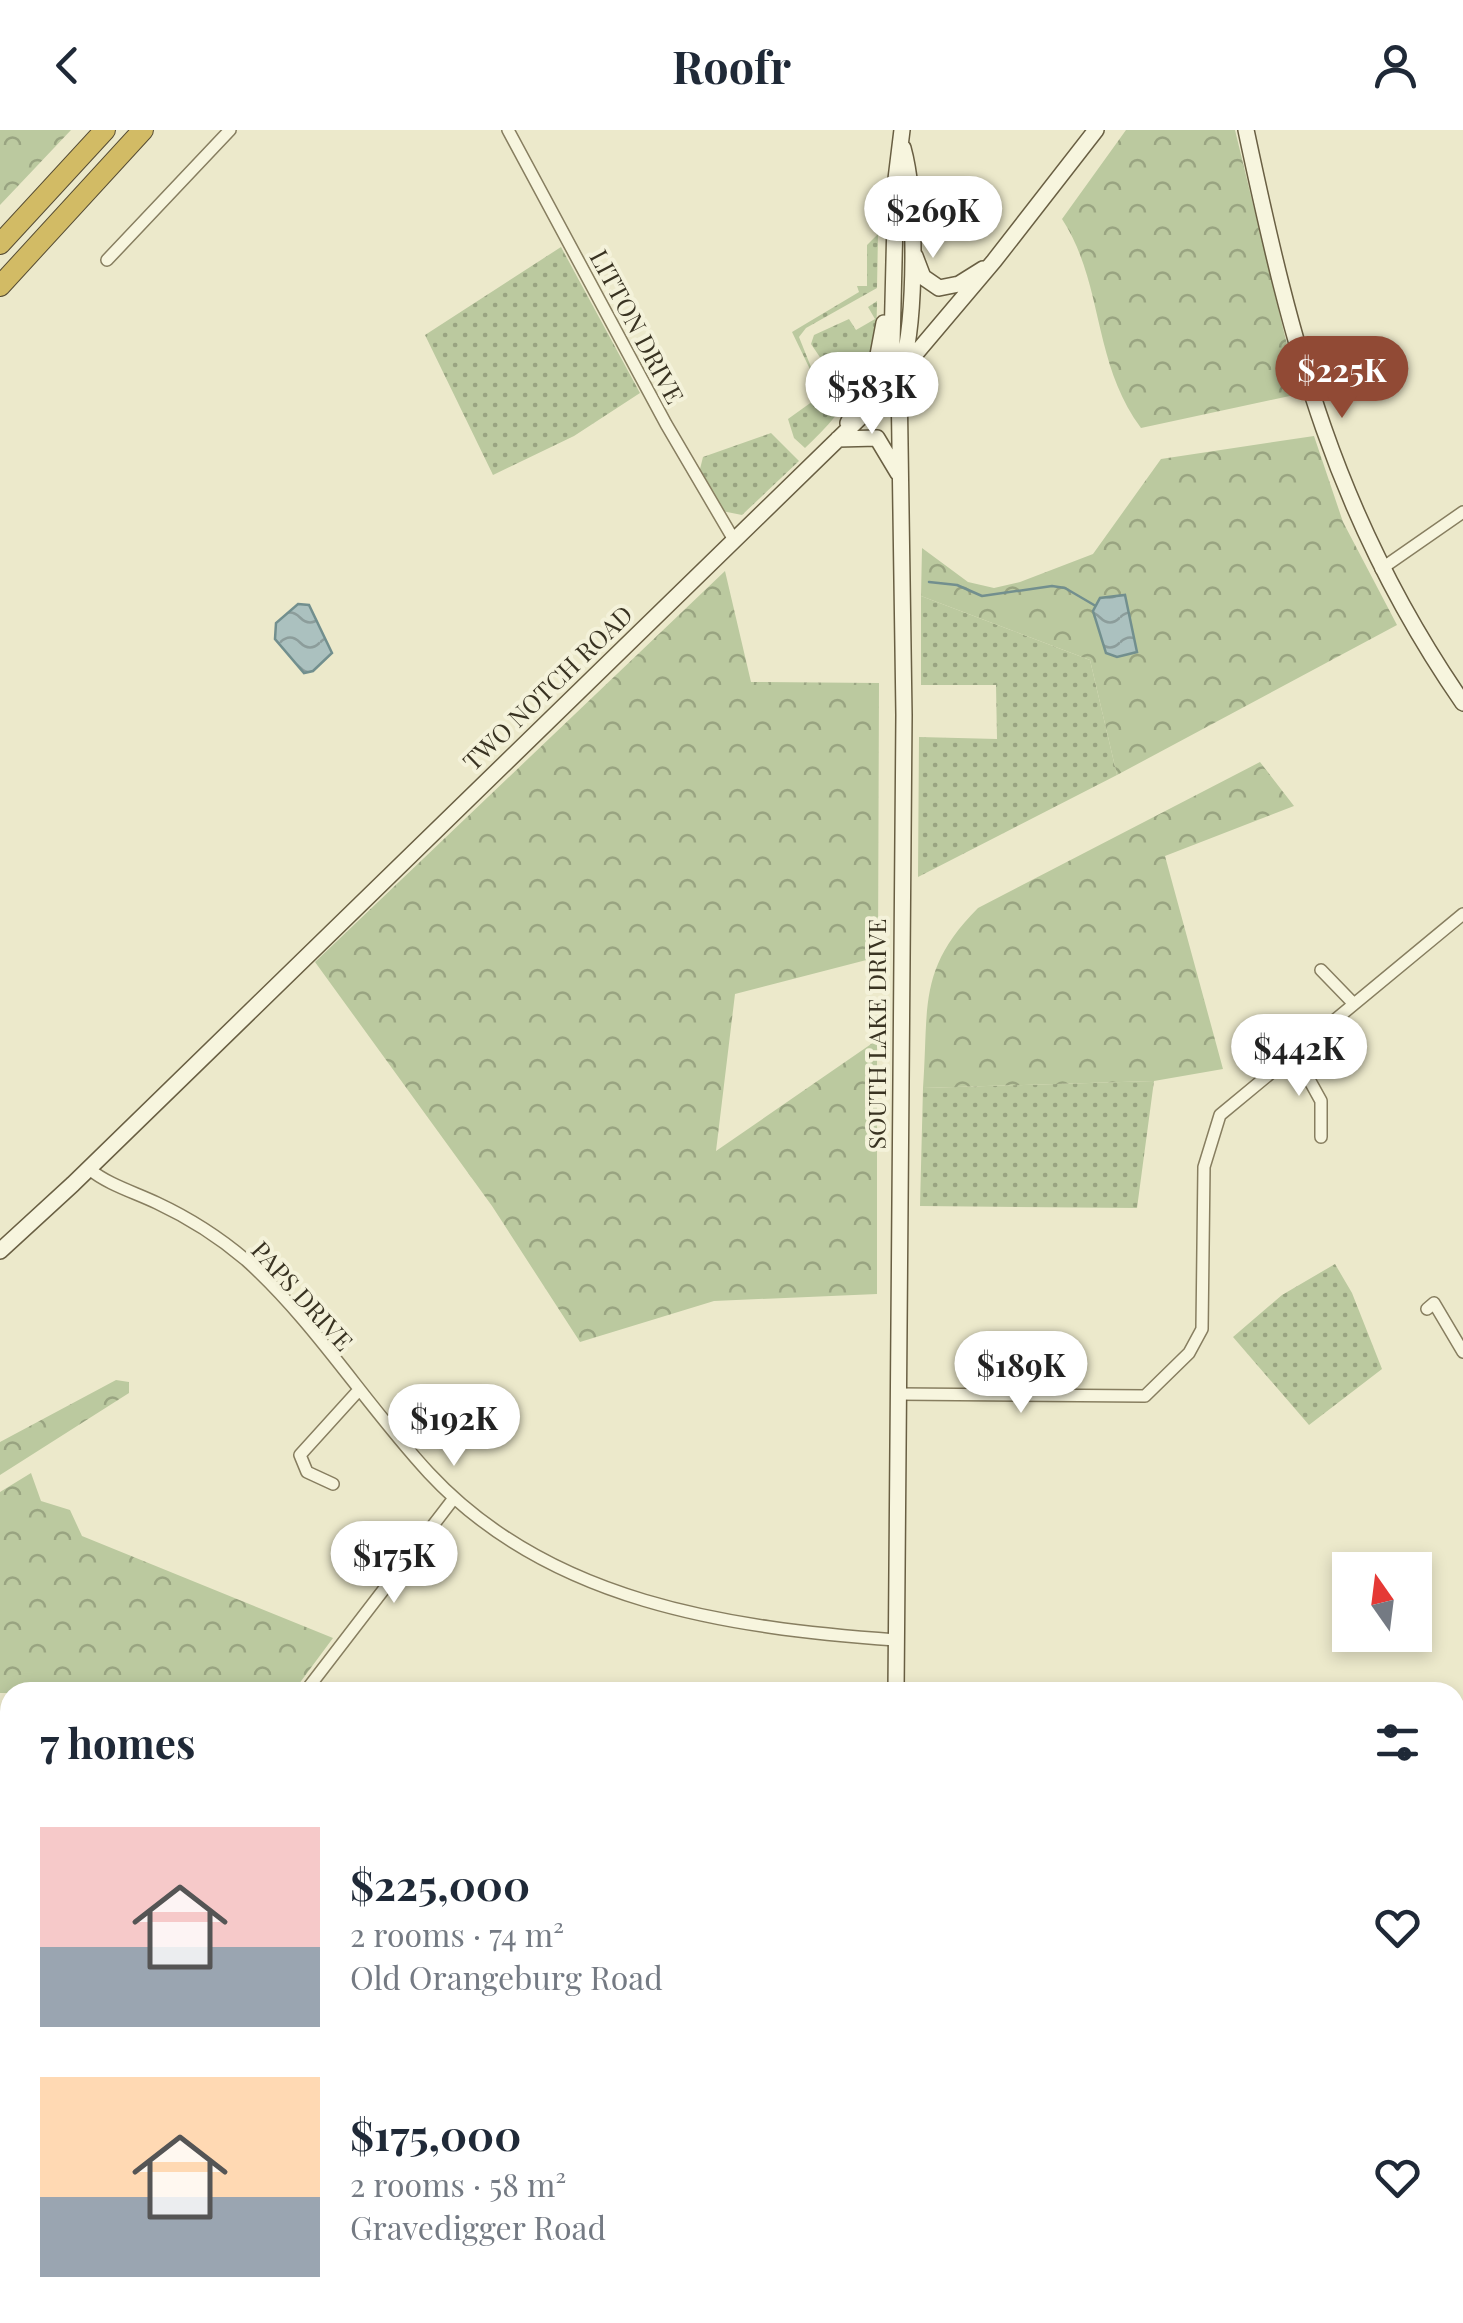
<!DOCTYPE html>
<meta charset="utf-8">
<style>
:root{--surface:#fff;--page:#f6f6f7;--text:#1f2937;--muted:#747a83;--accent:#914a35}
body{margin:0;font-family:"Playfair Display",serif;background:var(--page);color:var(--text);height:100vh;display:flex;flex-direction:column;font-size:38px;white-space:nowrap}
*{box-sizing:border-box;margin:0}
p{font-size:32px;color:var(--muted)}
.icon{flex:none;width:55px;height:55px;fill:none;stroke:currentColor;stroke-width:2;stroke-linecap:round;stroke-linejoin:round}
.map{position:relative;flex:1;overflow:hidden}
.details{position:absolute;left:0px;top:1552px;width:1465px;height:642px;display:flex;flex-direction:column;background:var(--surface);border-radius:30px 30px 0 0;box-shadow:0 5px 15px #0003}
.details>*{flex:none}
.needle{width:65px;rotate:346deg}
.fabs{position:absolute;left:1332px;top:1422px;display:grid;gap:20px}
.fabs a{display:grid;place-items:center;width:100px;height:100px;border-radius:0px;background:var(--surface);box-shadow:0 5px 15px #0003;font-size:50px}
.price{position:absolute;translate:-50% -85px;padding:0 22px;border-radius:35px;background:#fff;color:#222;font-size:32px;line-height:65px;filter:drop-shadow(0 2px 5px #0008)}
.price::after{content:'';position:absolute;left:50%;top:60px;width:30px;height:22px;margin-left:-15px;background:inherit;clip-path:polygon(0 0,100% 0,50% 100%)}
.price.current{background:var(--accent);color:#fff}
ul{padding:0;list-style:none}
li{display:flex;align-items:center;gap:30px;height:250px;padding:0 40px}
li span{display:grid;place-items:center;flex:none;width:280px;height:200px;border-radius:0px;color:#555}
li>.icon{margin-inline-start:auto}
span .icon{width:120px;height:120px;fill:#fffc;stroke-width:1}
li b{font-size:42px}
h2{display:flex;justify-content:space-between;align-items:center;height:120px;padding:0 40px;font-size:42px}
header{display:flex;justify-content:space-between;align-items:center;height:130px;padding:0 40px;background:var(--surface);font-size:45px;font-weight:700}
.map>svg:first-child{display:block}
</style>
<header><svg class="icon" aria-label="back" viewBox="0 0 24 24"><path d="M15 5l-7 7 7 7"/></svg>Roofr<svg class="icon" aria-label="person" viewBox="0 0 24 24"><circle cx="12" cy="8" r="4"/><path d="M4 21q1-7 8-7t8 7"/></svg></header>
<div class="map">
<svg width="1463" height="2193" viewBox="0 0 1463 2193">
<defs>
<pattern id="green-dots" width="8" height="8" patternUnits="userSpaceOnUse" patternTransform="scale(2.5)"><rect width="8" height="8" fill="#bbc99f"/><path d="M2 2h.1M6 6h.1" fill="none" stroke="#99a481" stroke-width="1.8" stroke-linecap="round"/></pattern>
<pattern id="forest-crowns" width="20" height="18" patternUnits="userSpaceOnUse" patternTransform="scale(2.5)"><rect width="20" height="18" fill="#bbc99f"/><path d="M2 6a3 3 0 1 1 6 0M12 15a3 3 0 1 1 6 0" fill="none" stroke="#99a481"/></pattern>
<pattern id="water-waves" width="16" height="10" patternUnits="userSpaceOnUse" patternTransform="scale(2.5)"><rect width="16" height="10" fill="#abc1bf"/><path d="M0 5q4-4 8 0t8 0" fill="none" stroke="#8c9d9b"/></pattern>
</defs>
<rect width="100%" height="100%" fill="#ece9cb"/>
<path fill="url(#green-dots)" d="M 878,104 L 877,158 L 806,198 L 799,207 L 811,237 L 824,251 L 819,258 L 792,202 L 859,162 L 857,156 L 867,156 L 867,115 Z
M 561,117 L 640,263 L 574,306 L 493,345 L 425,205 Z
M 877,171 C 878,235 850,276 805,318 L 794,308 L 788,289 L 834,256 L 832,245 L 811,214 L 814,205 L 849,189 L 856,200 L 875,189 L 868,177 Z
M 771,303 L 799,331 L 742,385 L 722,381 L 699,343 L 703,327 Z
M 921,466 L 1090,530 L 1117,645 L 918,747 L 919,607 L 997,609 L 996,555 L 921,555 Z
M 1154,951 L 1137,1078 L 920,1076 L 923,958 Z
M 1335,1134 L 1352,1163 L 1382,1239 L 1309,1295 L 1233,1207 L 1282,1165 Z"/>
<path fill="url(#forest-crowns)" d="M 0,0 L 71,0 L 0,75 Z
M 1126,0 L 1235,0 L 1299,264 L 1141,298 C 1092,232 1104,153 1062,89 Z
M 1314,306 L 1343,392 L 1397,495 L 1117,645 L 1090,530 L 921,466 L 922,418 L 968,452 L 994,458 L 1020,452 L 1093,424 L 1161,329 Z
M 725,441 L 751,552 L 879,553 L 878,827 L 735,864 L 716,1021 L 877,910 L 877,1164 L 714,1171 L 580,1212 L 492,1076 L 315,832 Z
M 1260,632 L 1294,676 L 1165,726 L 1223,939 L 1154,951 L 923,958 C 929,878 917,839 978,778 Z
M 116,1250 L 129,1252 L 129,1263 L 0,1345 L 0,1312 Z
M 31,1343 L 41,1371 L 70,1380 L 82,1406 L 333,1508 L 293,1562 L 0,1563 L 0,1362 Z"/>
<path fill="url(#water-waves)" stroke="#728f8e" stroke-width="2.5" d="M 1125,465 L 1137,522 L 1117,527 L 1106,523 L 1093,481 L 1100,468 Z
M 298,474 L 309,475 L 332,523 L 313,541 L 304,543 L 275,509 L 276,493 Z"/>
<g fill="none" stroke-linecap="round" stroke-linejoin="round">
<path stroke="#728f8e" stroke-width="2.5" d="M 929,452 L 957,455 L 982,466 L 1052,456 L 1065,458 L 1094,475"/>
<g stroke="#877e60" stroke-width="14">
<path id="street" d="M 508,0 L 666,294 L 734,410
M 107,130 L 230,0
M 1381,439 L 1463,382
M 1321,840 L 1352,872
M 1295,924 L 1321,971 L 1321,1007
M 89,1039 C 109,1055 134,1062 157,1073 C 189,1088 219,1107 246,1130 C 315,1192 366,1275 429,1343 C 549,1472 728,1498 896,1510
M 1427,1179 L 1434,1173 L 1463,1222
M 898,1264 L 1145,1266 L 1189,1223 L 1202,1199 L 1204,1037 L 1220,985 L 1463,784
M 333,1354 L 307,1342 L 300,1325 L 358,1261
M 305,1562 L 454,1368
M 0,1955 L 10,1943
M 1342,2193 L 1353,2185"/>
</g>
<g stroke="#695f43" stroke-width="18">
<path id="secondary" d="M 1246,0 C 1292,217 1335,388 1463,573
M 915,126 L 923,147 L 939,158 L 959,154 L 983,139
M 902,238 C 916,188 917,68 903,18
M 848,293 L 875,241 L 884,193
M 838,309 L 877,308 L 898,343
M 0,1121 L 73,1054 L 868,280 L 994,131 L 1096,0
M 896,1562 L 904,585 L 899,247 L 892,214 L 896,49 L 902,0
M 898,2185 L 898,2193"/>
</g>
<g stroke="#564c34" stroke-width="22">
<path id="highway" d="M 0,114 L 105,0
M 0,156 L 143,0"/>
</g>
<use href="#street" stroke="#f7f5de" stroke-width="11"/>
<use href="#secondary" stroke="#f7f5de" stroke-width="15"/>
<use href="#highway" stroke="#d2bb65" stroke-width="20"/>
</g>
<g text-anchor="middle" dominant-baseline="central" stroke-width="8" stroke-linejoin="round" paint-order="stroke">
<g font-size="25" fill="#393322" stroke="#f4f2da">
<text transform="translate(638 196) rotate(62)">LITTON DRIVE</text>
<text transform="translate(547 557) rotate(-44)">TWO NOTCH ROAD</text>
<text transform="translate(875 904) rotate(-90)">SOUTH LAKE DRIVE</text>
<text transform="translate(303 1165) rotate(48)">PAPS DRIVE</text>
</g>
</g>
</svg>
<div class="fabs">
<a><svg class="needle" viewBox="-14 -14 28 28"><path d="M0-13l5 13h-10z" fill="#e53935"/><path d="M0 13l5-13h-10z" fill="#747a83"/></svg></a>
</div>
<b class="price" style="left:933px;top:131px">$269K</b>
<b class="price current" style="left:1342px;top:291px">$225K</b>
<b class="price" style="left:872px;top:307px">$583K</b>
<b class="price" style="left:1299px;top:969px">$442K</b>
<b class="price" style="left:1021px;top:1286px">$189K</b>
<b class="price" style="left:454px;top:1339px">$192K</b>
<b class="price" style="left:394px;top:1476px">$175K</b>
<section class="details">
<h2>7 homes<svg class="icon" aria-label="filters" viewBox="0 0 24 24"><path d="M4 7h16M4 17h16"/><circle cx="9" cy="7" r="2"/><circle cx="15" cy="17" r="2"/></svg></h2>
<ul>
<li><span style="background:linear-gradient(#f6c9c9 60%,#9aa5b1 0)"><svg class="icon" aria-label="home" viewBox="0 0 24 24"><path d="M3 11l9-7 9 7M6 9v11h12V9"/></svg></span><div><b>$225,000</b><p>2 rooms · 74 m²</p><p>Old Orangeburg Road</p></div><svg class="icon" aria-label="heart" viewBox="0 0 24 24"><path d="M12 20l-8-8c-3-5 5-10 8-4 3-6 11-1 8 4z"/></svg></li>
<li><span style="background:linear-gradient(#ffd9b3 60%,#9aa5b1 0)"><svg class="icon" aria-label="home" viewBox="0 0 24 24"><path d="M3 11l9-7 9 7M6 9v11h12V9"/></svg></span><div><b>$175,000</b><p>2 rooms · 58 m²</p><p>Gravedigger Road</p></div><svg class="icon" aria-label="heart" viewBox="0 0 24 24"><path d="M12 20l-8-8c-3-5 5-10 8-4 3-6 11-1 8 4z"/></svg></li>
</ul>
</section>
</div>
